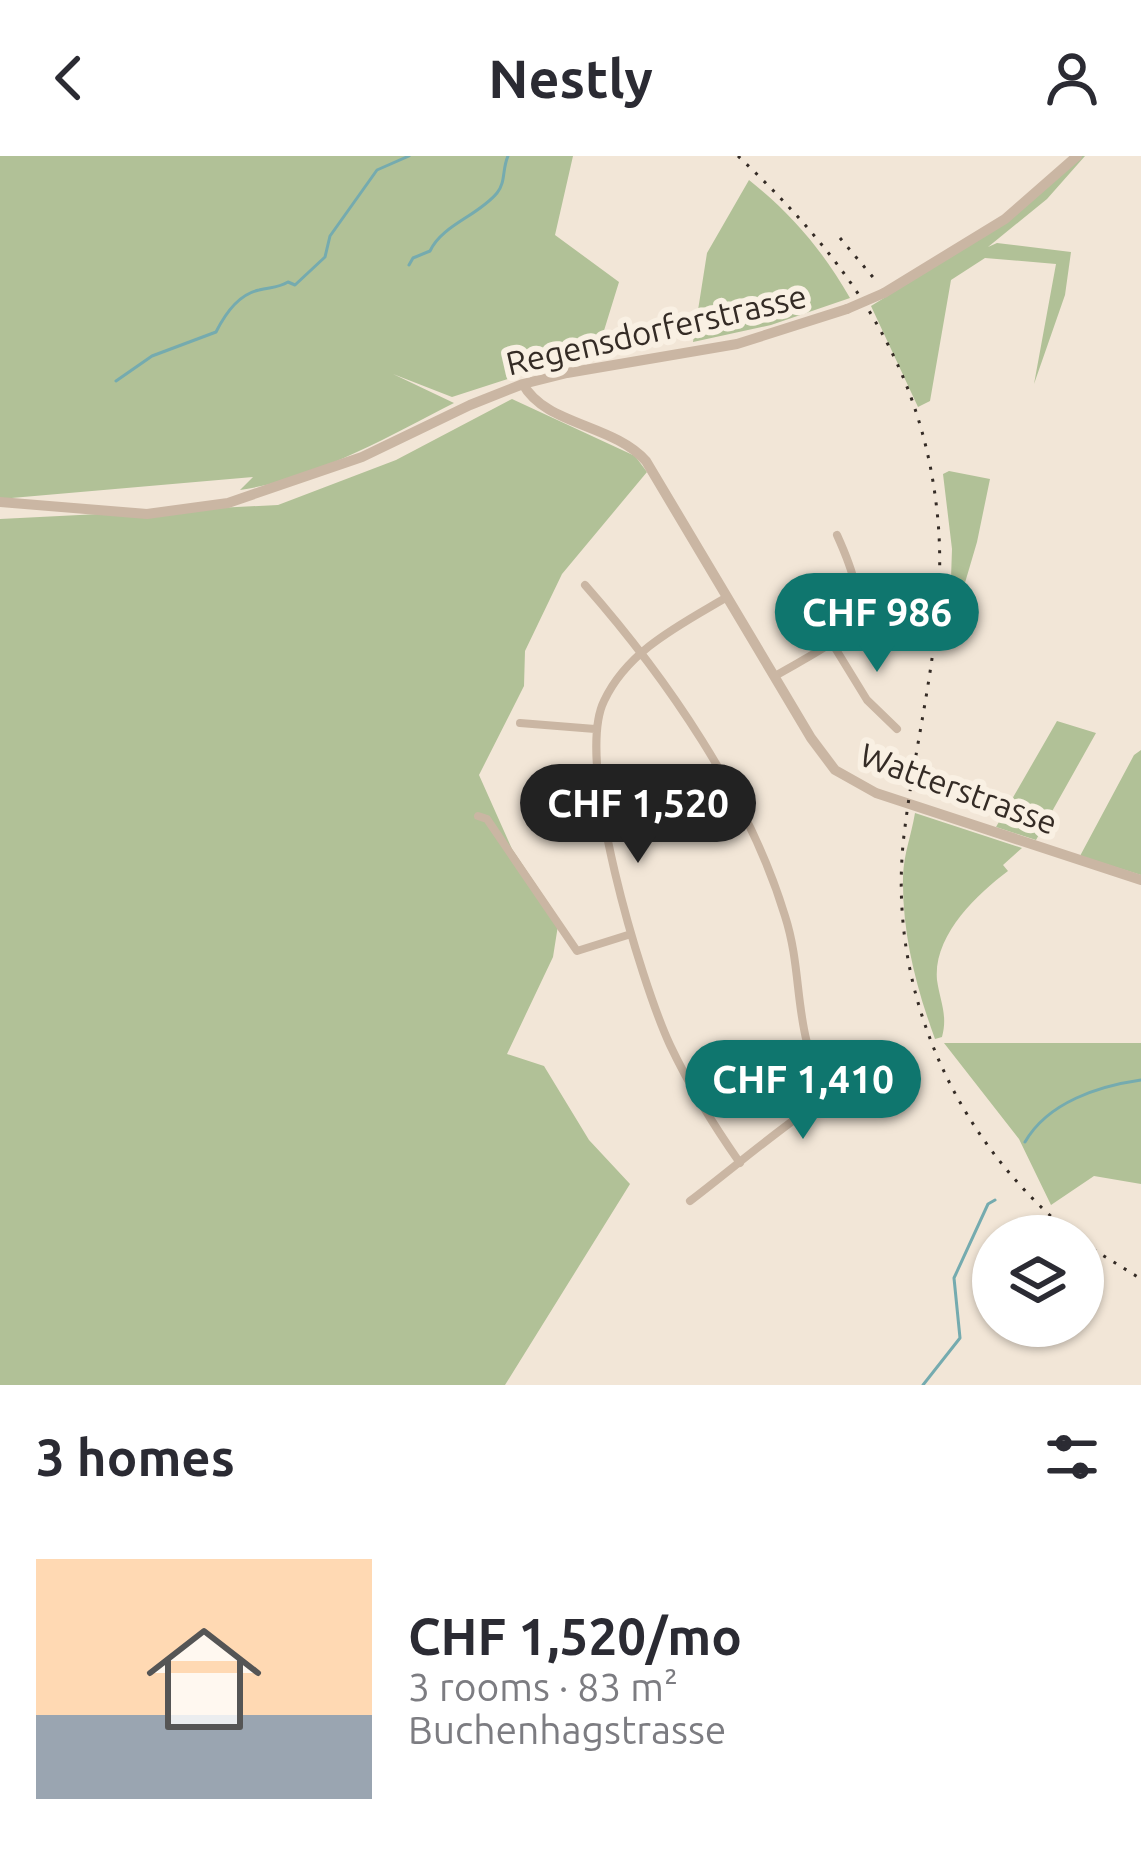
<!DOCTYPE html>
<meta charset="utf-8">
<style>
:root{--surface:#fff;--page:#f7f7f7;--text:#2b2b33;--muted:#7c7c81;--accent:#0f766e}
body{margin:0;font-family:Ubuntu,sans-serif;background:var(--page);color:var(--text);height:100vh;display:flex;flex-direction:column;font-size:45px;white-space:nowrap}
*{box-sizing:border-box;margin:0}
p{font-size:39px;color:var(--muted)}
.icon{flex:none;width:66px;height:66px;fill:none;stroke:currentColor;stroke-width:2;stroke-linecap:round;stroke-linejoin:round}
.map{position:relative;height:1229px;overflow:hidden}
.details{display:flex;flex-direction:column;background:var(--surface);flex:1}
.details>*{flex:none}
.buttons{position:absolute;left:972px;top:1059px;display:grid;gap:24px}
.buttons a{display:grid;place-items:center;width:132px;height:132px;border-radius:50%;background:var(--surface);box-shadow:0 3px 9px #0004;font-size:60px}
.price{position:absolute;translate:-50% -102px;padding:0 27px;border-radius:42px;background:var(--accent);color:#fff;font-size:39px;line-height:78px;filter:drop-shadow(0 3px 6px #0008)}
.price::after{content:'';position:absolute;left:50%;top:72px;width:36px;height:27px;margin-left:-18px;background:inherit;clip-path:polygon(0 0,100% 0,50% 100%)}
.price.on{background:#222;color:#fff}
ul{padding:0;list-style:none}
li{display:flex;align-items:center;gap:36px;height:300px;padding:0 36px}
li span{display:grid;place-items:center;flex:none;width:336px;height:240px;border-radius:0px;color:#555}
li>.icon{margin-inline-start:auto}
span .icon{width:144px;height:144px;fill:#fffc;stroke-width:1}
li b{font-size:51px}
h2{display:flex;justify-content:space-between;align-items:center;height:144px;padding:0 36px;font-size:51px}
header{display:flex;justify-content:space-between;align-items:center;height:156px;padding:0 36px;background:var(--surface);font-size:54px;font-weight:700}
.map>svg:first-child{display:block}
</style>
<header><svg class="icon" aria-label="back" viewBox="0 0 24 24"><path d="M15 5l-7 7 7 7"/></svg>Nestly<svg class="icon" aria-label="person" viewBox="0 0 24 24"><circle cx="12" cy="8" r="4"/><path d="M4 21q1-7 8-7t8 7"/></svg></header>
<div class="map">
<svg width="1141" height="1229" viewBox="0 0 1141 1229">
<rect width="100%" height="100%" fill="#f2e6d7"/>
<path fill="#b1c197" d="M 0,0 L 573,0 L 555,79 L 619,126 L 598,194 L 452,241 L 393,218 L 454,247 C 387,281 316,323 240,334 L 253,321 L 0,343 Z
M 1081,0 L 1085,0 L 1047,43 L 988,91 L 997,87 L 1071,96 L 1065,139 L 1034,228 L 1056,108 L 985,102 L 951,124 L 930,245 L 918,251 L 871,150 L 998,72 Z
M 749,24 C 792,58 823,95 850,142 L 771,169 L 693,186 L 707,97 Z
M 512,243 L 635,300 L 647,316 L 562,418 L 525,495 L 524,530 L 479,619 L 512,693 L 559,763 L 553,801 L 507,898 L 544,910 L 589,984 L 630,1028 L 505,1229 L 0,1229 L 0,363 L 278,349 L 396,304 Z
M 949,315 L 990,323 L 977,386 L 949,481 L 952,393 L 943,318 Z
M 1057,565 L 1096,577 L 1036,684 L 996,671 Z
M 1141,594 L 1141,719 L 1080,700 L 1134,599 Z
M 915,657 L 1022,692 L 1003,709 L 1008,715 C 976,739 933,780 937,824 C 940,845 948,859 942,881 L 935,883 C 916,831 902,777 903,721 C 904,696 911,681 915,657 Z
M 944,887 L 1141,887 L 1141,1028 L 1094,1020 L 1051,1049 L 1019,983 Z"/>
<g fill="none" stroke-linecap="round" stroke-linejoin="round">
<path stroke="#75abaf" stroke-width="3" d="M 409,109 L 413,102 L 430,95 C 442,69 478,60 497,37 C 506,26 502,13 508,0
M 116,225 L 152,200 L 216,176 C 225,158 239,138 259,134 C 271,131 278,132 288,126 L 295,129 L 325,101 L 330,80 L 377,14 L 409,0
M 1025,986 C 1048,946 1099,930 1141,924
M 923,1229 L 960,1182 L 954,1122 L 988,1048 L 995,1044"/>
<path stroke="#cab6a3" stroke-width="8" d="M 585,429 C 666,521 749,641 785,760 C 805,822 791,881 830,938
M 727,441 C 680,469 628,494 604,545 C 574,606 641,826 670,889 C 689,929 714,970 740,1007
M 832,487 L 867,544 L 897,573
M 775,520 C 853,475 879,472 837,379
M 520,567 L 595,573
M 478,660 L 487,663 L 577,795 L 631,778
M 690,1045 C 758,993 822,934 900,901"/>
<path stroke="#cab6a3" stroke-width="10" d="M 884,137 L 1005,63 L 1077,0
M 523,228 C 545,269 613,268 646,305 L 811,582 L 835,614 L 876,637 L 1141,724
M 0,346 L 147,358 L 228,347 L 362,301 L 470,249 L 523,228 L 567,217 L 737,188 L 847,153"/>
<path stroke="#342b25" stroke-width="3" stroke-dasharray="3 9" stroke-linecap="butt" d="M 738,0 C 845,101 921,205 937,355 C 949,462 918,566 905,671 C 884,827 952,982 1074,1080
M 840,82 L 877,126
M 1083,1087 L 1141,1123"/>
<path stroke="#cab6a3" stroke-width="10" d="M 847,153 L 884,137"/>
</g>
<g text-anchor="middle" dominant-baseline="central" stroke-width="12" stroke-linejoin="round" paint-order="stroke">
<g font-size="33" fill="#342b25" stroke="#f9f0e3">
<text transform="translate(656 173) rotate(-13)">Regensdorferstrasse</text>
<text transform="translate(959 632) rotate(20)">Watterstrasse</text>
</g>
</g>
</svg>
<div class="buttons">
<a><svg class="icon" aria-label="layers" viewBox="0 0 24 24"><path d="M12 4l9 5-9 5-9-5zM3 14l9 5 9-5"/></svg></a>
</div>
<b class="price" style="left:877px;top:519px">CHF 986</b>
<b class="price on" style="left:638px;top:710px">CHF 1,520</b>
<b class="price" style="left:803px;top:986px">CHF 1,410</b>
</div>
<section class="details">
<h2>3 homes<svg class="icon" aria-label="filters" viewBox="0 0 24 24"><path d="M4 7h16M4 17h16"/><circle cx="9" cy="7" r="2"/><circle cx="15" cy="17" r="2"/></svg></h2>
<ul>
<li><span style="background:linear-gradient(#ffd9b3 65%,#9aa5b1 0)"><svg class="icon" aria-label="home" viewBox="0 0 24 24"><path d="M3 11l9-7 9 7M6 9v11h12V9"/></svg></span><div><b>CHF 1,520/mo</b><p>3 rooms · 83 m²</p><p>Buchenhagstrasse</p></div></li>
</ul>
</section>
